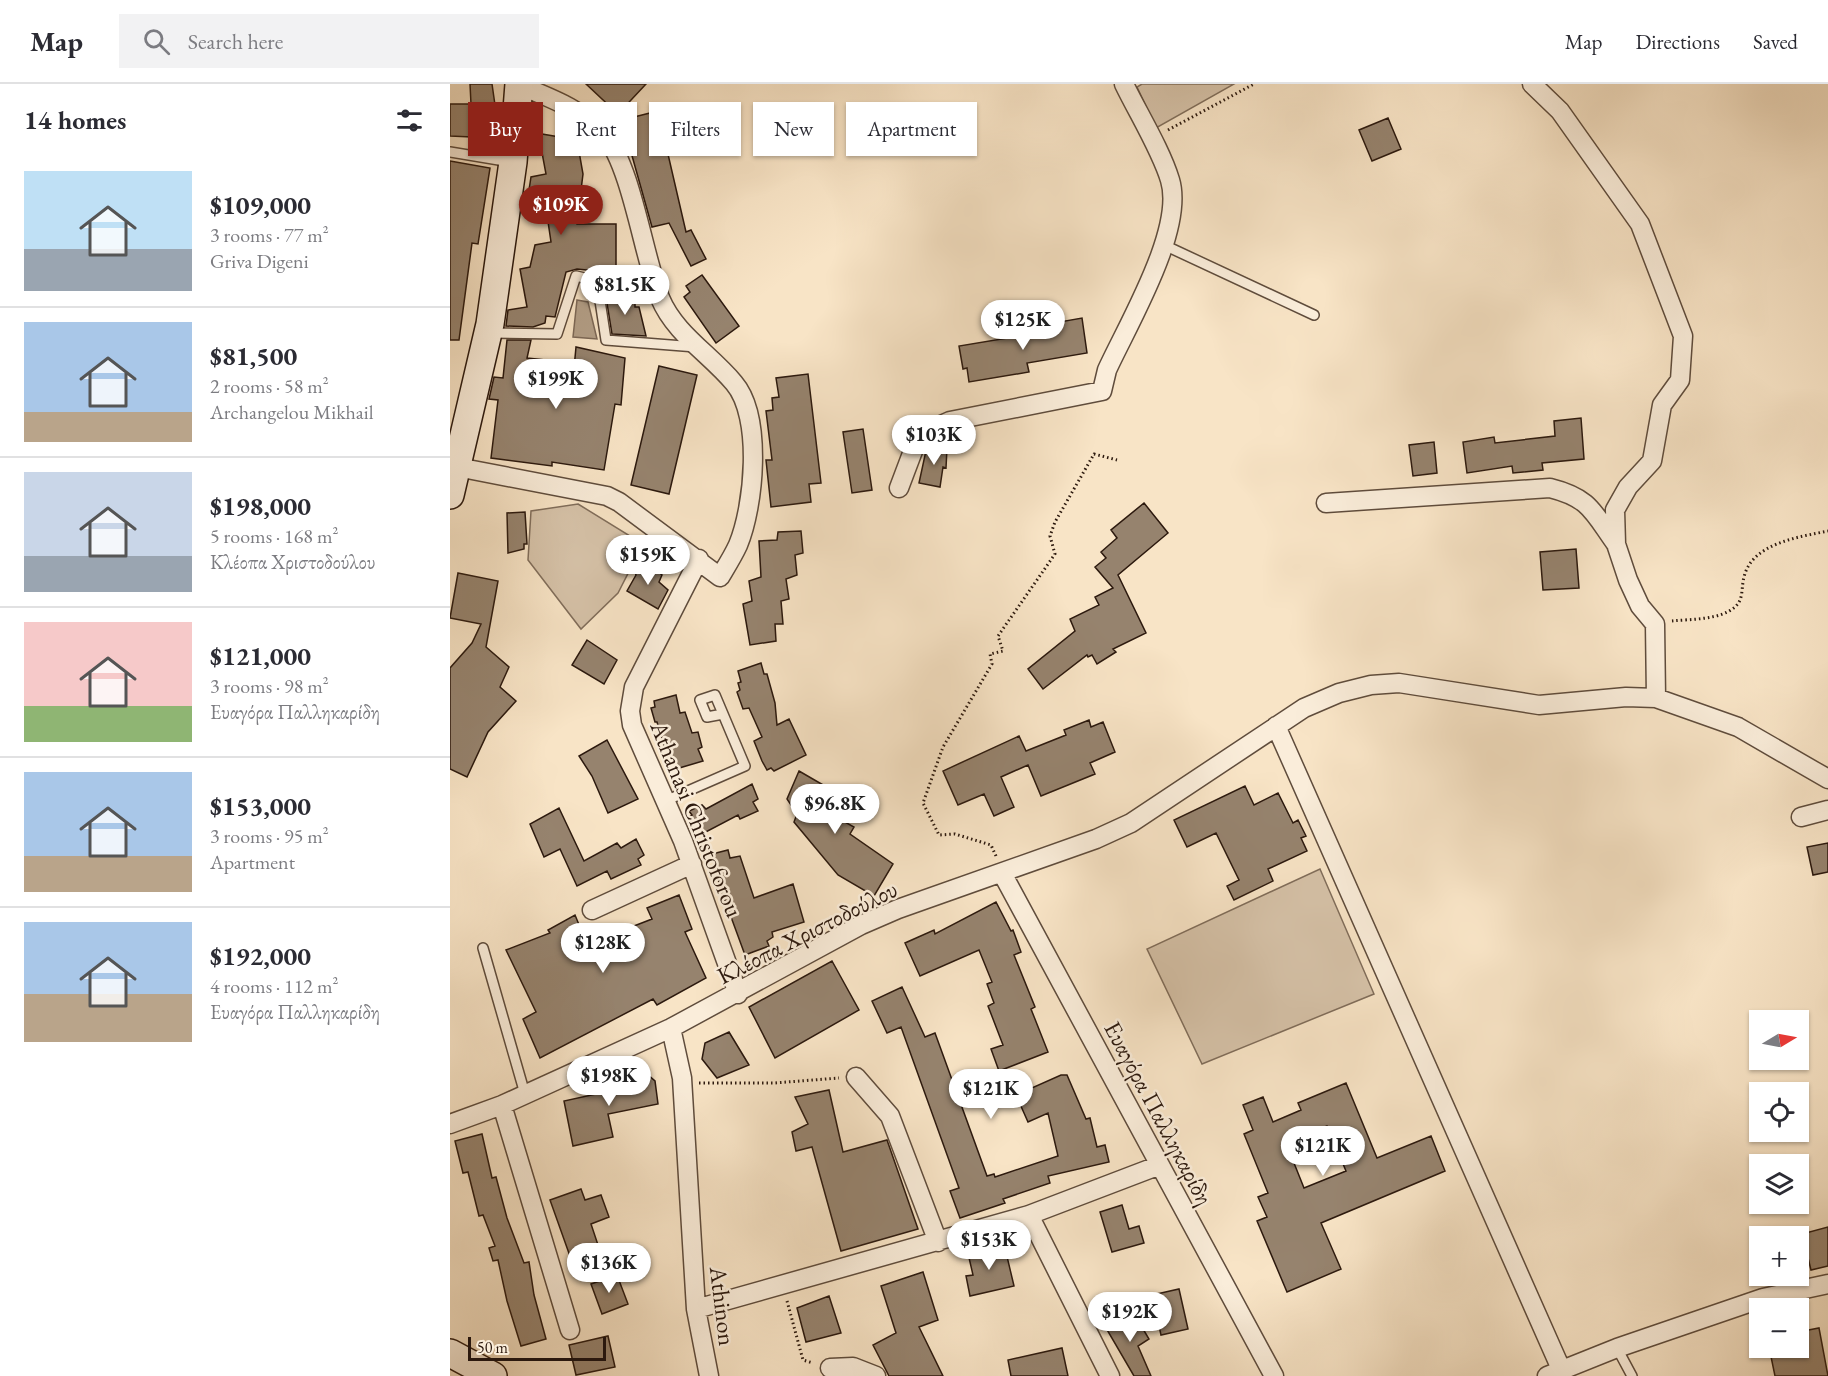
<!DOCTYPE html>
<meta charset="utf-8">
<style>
:root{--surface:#fff;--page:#f2f2f3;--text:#2b2b33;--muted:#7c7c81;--line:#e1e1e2;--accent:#8f2418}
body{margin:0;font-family:"EB Garamond",serif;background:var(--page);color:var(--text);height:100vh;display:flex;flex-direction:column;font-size:22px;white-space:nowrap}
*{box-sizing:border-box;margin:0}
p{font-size:20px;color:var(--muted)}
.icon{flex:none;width:33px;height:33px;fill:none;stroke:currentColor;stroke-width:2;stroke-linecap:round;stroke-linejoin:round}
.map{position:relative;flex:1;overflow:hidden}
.drawer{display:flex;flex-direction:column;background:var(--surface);width:450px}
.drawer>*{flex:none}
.hud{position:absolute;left:18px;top:18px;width:570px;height:54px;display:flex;gap:12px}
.needle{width:39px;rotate:80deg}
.buttons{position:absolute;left:1299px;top:926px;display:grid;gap:12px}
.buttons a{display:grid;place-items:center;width:60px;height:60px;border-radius:0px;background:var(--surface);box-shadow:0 2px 4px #0004;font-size:30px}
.scale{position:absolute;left:18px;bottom:15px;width:138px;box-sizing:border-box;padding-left:6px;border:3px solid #2c190e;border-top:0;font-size:16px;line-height:21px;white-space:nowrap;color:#2c190e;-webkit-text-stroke:4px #faedda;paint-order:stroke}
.price{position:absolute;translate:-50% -51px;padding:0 14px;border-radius:21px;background:#fff;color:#222;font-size:20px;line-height:39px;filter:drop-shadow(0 2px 3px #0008)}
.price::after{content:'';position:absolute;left:50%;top:36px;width:18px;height:14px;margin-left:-9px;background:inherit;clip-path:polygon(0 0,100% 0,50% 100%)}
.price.active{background:var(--accent);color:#fff}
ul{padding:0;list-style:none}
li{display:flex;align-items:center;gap:18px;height:150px;padding:0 24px}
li+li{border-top:2px solid var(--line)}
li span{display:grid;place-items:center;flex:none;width:168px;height:120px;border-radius:0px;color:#555}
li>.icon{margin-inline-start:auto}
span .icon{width:72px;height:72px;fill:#fffc;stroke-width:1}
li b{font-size:26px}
h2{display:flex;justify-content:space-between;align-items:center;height:72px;padding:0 24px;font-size:26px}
.chip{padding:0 21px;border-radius:0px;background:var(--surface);box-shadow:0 2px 4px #0004;font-size:21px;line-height:54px}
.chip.active{background:var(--accent);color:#fff}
header{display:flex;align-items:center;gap:36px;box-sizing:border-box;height:84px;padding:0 30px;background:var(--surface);border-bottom:2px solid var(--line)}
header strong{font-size:28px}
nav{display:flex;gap:33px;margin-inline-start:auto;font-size:21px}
.search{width:420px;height:54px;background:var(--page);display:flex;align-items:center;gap:15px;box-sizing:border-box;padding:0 21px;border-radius:0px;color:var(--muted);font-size:22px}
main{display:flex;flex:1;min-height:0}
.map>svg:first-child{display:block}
</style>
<header>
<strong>Map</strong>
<div class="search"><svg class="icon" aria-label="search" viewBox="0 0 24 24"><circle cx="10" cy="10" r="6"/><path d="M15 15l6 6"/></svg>Search here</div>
<nav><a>Map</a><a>Directions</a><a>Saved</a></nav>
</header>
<main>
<section class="drawer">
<h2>14 homes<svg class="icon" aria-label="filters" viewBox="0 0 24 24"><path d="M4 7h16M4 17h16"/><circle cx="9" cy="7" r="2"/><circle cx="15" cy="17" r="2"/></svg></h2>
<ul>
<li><span style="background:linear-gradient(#bfe0f5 65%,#9aa5b1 0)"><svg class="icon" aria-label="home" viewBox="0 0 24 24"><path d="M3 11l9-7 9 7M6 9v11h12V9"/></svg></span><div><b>$109,000</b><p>3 rooms · 77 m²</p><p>Griva Digeni</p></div></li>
<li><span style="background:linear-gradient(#a9c7e8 75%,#b9a48a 0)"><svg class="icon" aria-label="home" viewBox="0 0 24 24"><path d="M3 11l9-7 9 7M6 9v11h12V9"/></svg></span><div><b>$81,500</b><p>2 rooms · 58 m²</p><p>Archangelou Mikhail</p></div></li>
<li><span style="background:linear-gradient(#c9d6e8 70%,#9aa5b1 0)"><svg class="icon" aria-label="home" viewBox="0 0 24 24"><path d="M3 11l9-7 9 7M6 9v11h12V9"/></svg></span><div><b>$198,000</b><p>5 rooms · 168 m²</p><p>Κλέοπα Χριστοδούλου</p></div></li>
<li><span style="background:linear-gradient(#f6c9c9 70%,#8fb573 0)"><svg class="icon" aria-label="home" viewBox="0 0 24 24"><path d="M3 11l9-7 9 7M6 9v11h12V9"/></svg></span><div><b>$121,000</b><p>3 rooms · 98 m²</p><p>Ευαγόρα Παλληκαρίδη</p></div></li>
<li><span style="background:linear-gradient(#a9c7e8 70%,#b9a48a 0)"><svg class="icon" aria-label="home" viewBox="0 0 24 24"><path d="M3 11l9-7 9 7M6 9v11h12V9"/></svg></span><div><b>$153,000</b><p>3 rooms · 95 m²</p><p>Apartment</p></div></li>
<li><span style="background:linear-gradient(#a9c7e8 60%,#b9a48a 0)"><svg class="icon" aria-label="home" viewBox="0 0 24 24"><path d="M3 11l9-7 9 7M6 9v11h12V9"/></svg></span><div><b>$192,000</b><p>4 rooms · 112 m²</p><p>Ευαγόρα Παλληκαρίδη</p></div></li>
</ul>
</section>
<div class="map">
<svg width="1378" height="1292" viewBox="0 0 1378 1292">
<rect width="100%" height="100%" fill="#f8e4c6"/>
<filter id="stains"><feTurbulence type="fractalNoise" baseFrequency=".00333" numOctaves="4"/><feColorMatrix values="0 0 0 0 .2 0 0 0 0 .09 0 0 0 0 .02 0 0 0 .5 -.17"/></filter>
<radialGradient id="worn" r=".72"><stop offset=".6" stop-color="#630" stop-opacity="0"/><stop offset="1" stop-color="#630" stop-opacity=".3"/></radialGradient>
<path fill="#d5c1a7" stroke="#806d5a" stroke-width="1.5" d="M 692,0 L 784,0 L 706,44 L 687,3 Z
M 128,420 L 193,460 L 168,509 L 131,545 L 78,476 L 81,427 Z
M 870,785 L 924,910 L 752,980 L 697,865 Z"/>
<path fill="#b39f87" stroke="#7d6957" stroke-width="1.5" d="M 127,216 L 138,218 L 147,255 L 123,253 Z"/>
<path fill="#96836e" stroke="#2c190e" stroke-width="1.5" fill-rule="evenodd" d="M 20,0 L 42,0 L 45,21 L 43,54 L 0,52 L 0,20 L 21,20 Z
M 136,0 L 196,0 L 168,30 Z
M 208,27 L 236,148 L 241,146 L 256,175 L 241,182 L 219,139 L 202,143 L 172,36 Z
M 938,34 L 951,65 L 922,77 L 909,46 Z
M 92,50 L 127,56 L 133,90 L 131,106 L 122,107 L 127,140 L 166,140 L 166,189 L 127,185 L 116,188 L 105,233 L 96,232 L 95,239 L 83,243 L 56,242 L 58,226 L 77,223 L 70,185 L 80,183 L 85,161 L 101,158 L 97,131 L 88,130 L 92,108 L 79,106 L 81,93 L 96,90 L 90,58 Z
M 0,77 L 40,84 L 28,160 L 22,159 L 9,256 L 0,256 Z
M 252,191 L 289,242 L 266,259 L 234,213 L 240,208 L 236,202 Z
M 185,210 L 185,223 L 189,223 L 196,252 L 162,250 L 156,213 Z
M 632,234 L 637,269 L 577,279 L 579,288 L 519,298 L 517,284 L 513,285 L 509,262 L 599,247 L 598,240 Z
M 57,256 L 81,256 L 77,274 L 95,276 L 93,304 L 122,306 L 126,263 L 175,274 L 171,321 L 165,320 L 154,386 L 102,378 L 102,382 L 41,374 L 48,316 L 39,315 L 44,293 L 53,294 Z
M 209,282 L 247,291 L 219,410 L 181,401 Z
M 358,290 L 371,399 L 359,400 L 361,418 L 321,423 L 316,376 L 322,376 L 316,327 L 323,326 L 322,314 L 329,313 L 326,294 Z
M 1131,334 L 1134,375 L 1092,379 L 1093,386 L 1063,389 L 1062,382 L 1017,389 L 1013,358 L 1044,353 L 1045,359 L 1105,352 L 1104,337 Z
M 413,345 L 422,406 L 402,409 L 393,348 Z
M 984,358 L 987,389 L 963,392 L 959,361 Z
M 477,362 L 497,364 L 496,384 L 493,383 L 490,403 L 469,399 Z
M 694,419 L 718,449 L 668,491 L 696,549 L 663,565 L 666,568 L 647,580 L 642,571 L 638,573 L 637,571 L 593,605 L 578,585 L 625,547 L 620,535 L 649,521 L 645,513 L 663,504 L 645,483 L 656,474 L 651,468 L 667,454 L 661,446 Z
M 75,428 L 77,460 L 74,460 L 74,465 L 58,469 L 57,429 Z
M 351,447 L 353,469 L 345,471 L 347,491 L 336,495 L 339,515 L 331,517 L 333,540 L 325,540 L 326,557 L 300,561 L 293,520 L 302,517 L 299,497 L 311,493 L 309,457 L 327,456 L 328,448 Z
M 1126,465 L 1129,504 L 1093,506 L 1090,468 Z
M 197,478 L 212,491 L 209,498 L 218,506 L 208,525 L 177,507 L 186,491 L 185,488 Z
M 8,489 L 48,497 L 36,563 L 59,583 L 50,603 L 66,617 L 38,648 L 17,693 L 0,685 L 0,584 L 22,559 L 31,540 L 0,534 Z
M 137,556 L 167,576 L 154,600 L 122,581 Z
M 311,579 L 314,590 L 317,590 L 325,619 L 327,641 L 339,635 L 356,671 L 324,687 L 321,684 L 317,686 L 312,677 L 304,657 L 312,653 L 299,624 L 293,625 L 287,608 L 290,606 L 288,599 L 291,598 L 288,587 Z
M 226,611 L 230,629 L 235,628 L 242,649 L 248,648 L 252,663 L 248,665 L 253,677 L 219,687 L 213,673 L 217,672 L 207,638 L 205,638 L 201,624 L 205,623 L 204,617 Z
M 639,636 L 641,643 L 653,638 L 665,668 L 640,679 L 645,690 L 591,712 L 578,681 L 551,693 L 564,723 L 544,732 L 534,710 L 508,721 L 493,687 L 569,652 L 576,667 L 616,651 L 614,646 Z
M 157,656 L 188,715 L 158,729 L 142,692 L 129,672 Z
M 349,687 L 394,713 L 384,732 L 404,743 L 400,750 L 443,780 L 424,812 L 388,791 L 344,738 L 347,730 L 337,715 Z
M 302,700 L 308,715 L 303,718 L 308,727 L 290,735 L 288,731 L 252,750 L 249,744 L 242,748 L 237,734 L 242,731 L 239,727 L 252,721 L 256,725 Z
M 795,702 L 804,721 L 828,709 L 843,739 L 848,736 L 856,752 L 851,754 L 857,767 L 818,785 L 823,797 L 784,816 L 777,802 L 789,796 L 766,749 L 737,763 L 724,736 Z
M 109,724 L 134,777 L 167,759 L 171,764 L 186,755 L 194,771 L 188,775 L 191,781 L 161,795 L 157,787 L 127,802 L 110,765 L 94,773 L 80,740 Z
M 1378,759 L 1378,788 L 1363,791 L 1357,763 Z
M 278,766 L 280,774 L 290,772 L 304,814 L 343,800 L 354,838 L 322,848 L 323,853 L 317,857 L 319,862 L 295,871 L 270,803 L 262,770 Z
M 229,811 L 242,845 L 235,848 L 256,894 L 207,921 L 203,915 L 90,974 L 73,935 L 86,928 L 56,866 L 100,849 L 98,846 L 125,831 L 132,848 L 137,847 L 143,860 L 169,856 L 169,853 L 172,852 L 171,847 L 202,835 L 197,824 Z
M 546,818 L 561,847 L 563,846 L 571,868 L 564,871 L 585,923 L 581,925 L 598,968 L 549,987 L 541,965 L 553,961 L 538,922 L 544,919 L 537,900 L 542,898 L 529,866 L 470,892 L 455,859 L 484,846 L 485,850 Z
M 382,877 L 409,926 L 325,974 L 299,923 Z
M 452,903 L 475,953 L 485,949 L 537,1092 L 544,1090 L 545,1093 L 608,1072 L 598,1029 L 578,1038 L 566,1011 L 611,991 L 617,991 L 636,1035 L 640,1034 L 647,1063 L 655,1061 L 659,1078 L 598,1092 L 600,1099 L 553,1115 L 555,1119 L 510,1134 L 500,1107 L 509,1104 L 451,943 L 437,949 L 422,917 Z
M 279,948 L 299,981 L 267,994 L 252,975 L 255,959 Z
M 190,984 L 205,997 L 208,1020 L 158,1030 L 163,1053 L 123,1062 L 114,1017 L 169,1005 L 166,992 Z
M 896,999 L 927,1074 L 981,1052 L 995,1087 L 871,1139 L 891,1185 L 837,1208 L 807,1137 L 817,1133 L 808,1113 L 818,1109 L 794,1050 L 803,1046 L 793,1021 L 813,1013 L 823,1038 L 851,1026 L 848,1019 ZM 877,1042 L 896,1087 L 854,1104 L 836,1059 Z
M 379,1006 L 393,1068 L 437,1056 L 468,1145 L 391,1167 L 362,1063 L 346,1067 L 342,1048 L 358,1040 L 345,1013 Z
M 32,1050 L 42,1094 L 46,1093 L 57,1134 L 74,1179 L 79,1178 L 84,1211 L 96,1255 L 71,1262 L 57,1217 L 48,1176 L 43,1177 L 39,1164 L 45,1162 L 33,1131 L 29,1132 L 18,1088 L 13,1089 L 5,1057 Z
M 131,1105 L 135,1116 L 151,1111 L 159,1133 L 141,1140 L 150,1167 L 143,1169 L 147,1182 L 126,1189 L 100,1116 Z
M 672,1121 L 679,1145 L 689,1142 L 694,1159 L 662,1168 L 650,1128 Z
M 1378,1143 L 1378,1182 L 1361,1186 L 1352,1150 Z
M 532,1161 L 534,1168 L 555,1164 L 564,1202 L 520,1212 L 516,1192 L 523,1191 L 517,1165 Z
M 473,1188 L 488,1236 L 469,1243 L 493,1292 L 439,1292 L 423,1261 L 446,1249 L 431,1202 Z
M 167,1191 L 178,1220 L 152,1230 L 141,1200 Z
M 729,1205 L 738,1245 L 711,1251 L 702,1211 Z
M 379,1212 L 391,1249 L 356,1258 L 347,1224 Z
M 683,1228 L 699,1255 L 688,1262 L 701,1292 L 684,1292 L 656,1244 Z
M 1369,1244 L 1378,1292 L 1325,1292 L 1319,1263 L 1348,1263 L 1348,1248 Z
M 158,1252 L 165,1283 L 126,1291 L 119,1261 Z
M 612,1264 L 618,1292 L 561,1292 L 558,1276 Z"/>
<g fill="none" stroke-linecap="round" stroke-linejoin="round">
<g stroke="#5f4c3c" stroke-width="12">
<path id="lane" d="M 0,68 L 61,78
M 714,161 L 864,231
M 40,249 L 107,250 L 126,192 L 147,197 L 156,256 L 246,263
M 215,717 L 295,682 L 265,611 L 250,616 L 257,633 L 273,630
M 33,864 L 75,1010
M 1167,1264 L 1182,1292"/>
</g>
<g stroke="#5f4c3c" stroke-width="21">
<path id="street" d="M 1082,0 L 1110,27 L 1190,140 L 1233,252 L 1230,296 L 1212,321 L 1202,377 L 1178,403 L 1165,426 L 1166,460 L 1178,496 L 1190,522 L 1205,540 L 1206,614
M 7,383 L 157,412 L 169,418 L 270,493 C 276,483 283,472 288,461 C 304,423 313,333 284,299 C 260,270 225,250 210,214 C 193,170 182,85 155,51 C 134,26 98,13 69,1
M 449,404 L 469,351 L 500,337 L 652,307 L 657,286 C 678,240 735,145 720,96 C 711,66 688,29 674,0
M 876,419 L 1100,404 C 1140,414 1143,428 1166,460
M 249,475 L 184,603 L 180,627 L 182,641 L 233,757 L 288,910
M 826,642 L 1111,1285
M 1351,733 L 1378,726
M 552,789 L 824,1292
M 142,826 L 242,780
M 221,944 L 232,994 L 246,1225 L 259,1292
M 406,993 L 440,1032 L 488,1158
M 52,1021 L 120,1246
M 0,1040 L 52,1021 L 221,944 L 411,841 L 448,825 L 646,755 L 681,739 L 854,624 L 889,609 L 921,601 L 949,599 L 1089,621 L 1176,613 L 1206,614 L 1288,643 L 1378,695
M 579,1131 L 660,1292
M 246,1225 L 579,1131 L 710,1081
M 380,1284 L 403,1283 L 426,1292
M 1097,1292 L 1167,1264 L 1313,1214 L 1378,1200"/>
</g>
<g stroke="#2c190e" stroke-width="30">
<path id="secondary" d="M 0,411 L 40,240 L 63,78 L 69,0
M 0,1269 L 43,1292"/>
</g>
<path stroke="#2c190e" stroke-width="3" stroke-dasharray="1.5 3" stroke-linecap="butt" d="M 718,46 L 804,0
M 1222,537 C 1241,535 1270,536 1285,523 C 1294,515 1291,504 1294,493 C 1302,459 1349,453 1378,447
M 546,772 L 541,761 L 505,750 L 489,751 L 473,719 L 493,663 L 542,580 L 540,570 L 553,567 L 548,552 L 605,470 L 600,452 L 605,438 L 644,370 L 667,376
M 249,999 L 324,999 L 389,994
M 337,1217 L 353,1276 L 363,1279"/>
<use href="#lane" stroke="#faedda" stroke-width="9"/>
<use href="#street" stroke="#faedda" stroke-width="18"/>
<use href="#secondary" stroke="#faedda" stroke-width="27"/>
</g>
<g text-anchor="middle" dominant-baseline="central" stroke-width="5" stroke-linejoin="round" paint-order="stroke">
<g font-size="24" fill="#2c190e" stroke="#faedda">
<text transform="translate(247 735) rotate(68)">Athanasi Christoforou</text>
<text transform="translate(357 848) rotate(-27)">Κλέοπα Χριστοδούλου</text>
<text transform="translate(709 1029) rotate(62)">Ευαγόρα Παλληκαρίδη</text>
<text transform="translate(273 1222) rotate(83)">Athinon</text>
</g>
</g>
<rect width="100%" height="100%" filter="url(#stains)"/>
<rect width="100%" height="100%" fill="url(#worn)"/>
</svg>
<div class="buttons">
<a><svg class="needle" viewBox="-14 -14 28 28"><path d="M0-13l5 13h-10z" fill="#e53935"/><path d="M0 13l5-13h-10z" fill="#7c7c81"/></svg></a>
<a><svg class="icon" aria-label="locate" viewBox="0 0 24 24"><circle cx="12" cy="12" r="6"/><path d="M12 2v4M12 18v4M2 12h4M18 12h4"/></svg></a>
<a><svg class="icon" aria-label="layers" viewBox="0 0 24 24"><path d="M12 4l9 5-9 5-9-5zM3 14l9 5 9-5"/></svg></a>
<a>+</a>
<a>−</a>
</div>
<div class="scale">50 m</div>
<b class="price active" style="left:111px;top:152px">$109K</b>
<b class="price" style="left:175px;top:232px">$81.5K</b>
<b class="price" style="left:573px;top:267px">$125K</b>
<b class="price" style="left:106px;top:326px">$199K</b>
<b class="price" style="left:484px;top:382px">$103K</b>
<b class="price" style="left:198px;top:502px">$159K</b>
<b class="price" style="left:385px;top:751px">$96.8K</b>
<b class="price" style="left:153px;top:890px">$128K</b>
<b class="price" style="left:159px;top:1023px">$198K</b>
<b class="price" style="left:541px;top:1036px">$121K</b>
<b class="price" style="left:873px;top:1093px">$121K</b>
<b class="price" style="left:539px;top:1187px">$153K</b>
<b class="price" style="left:159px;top:1210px">$136K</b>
<b class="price" style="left:680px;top:1259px">$192K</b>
<div class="hud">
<a class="chip active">Buy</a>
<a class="chip">Rent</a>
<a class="chip">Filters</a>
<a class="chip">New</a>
<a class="chip">Apartment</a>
</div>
</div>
</main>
